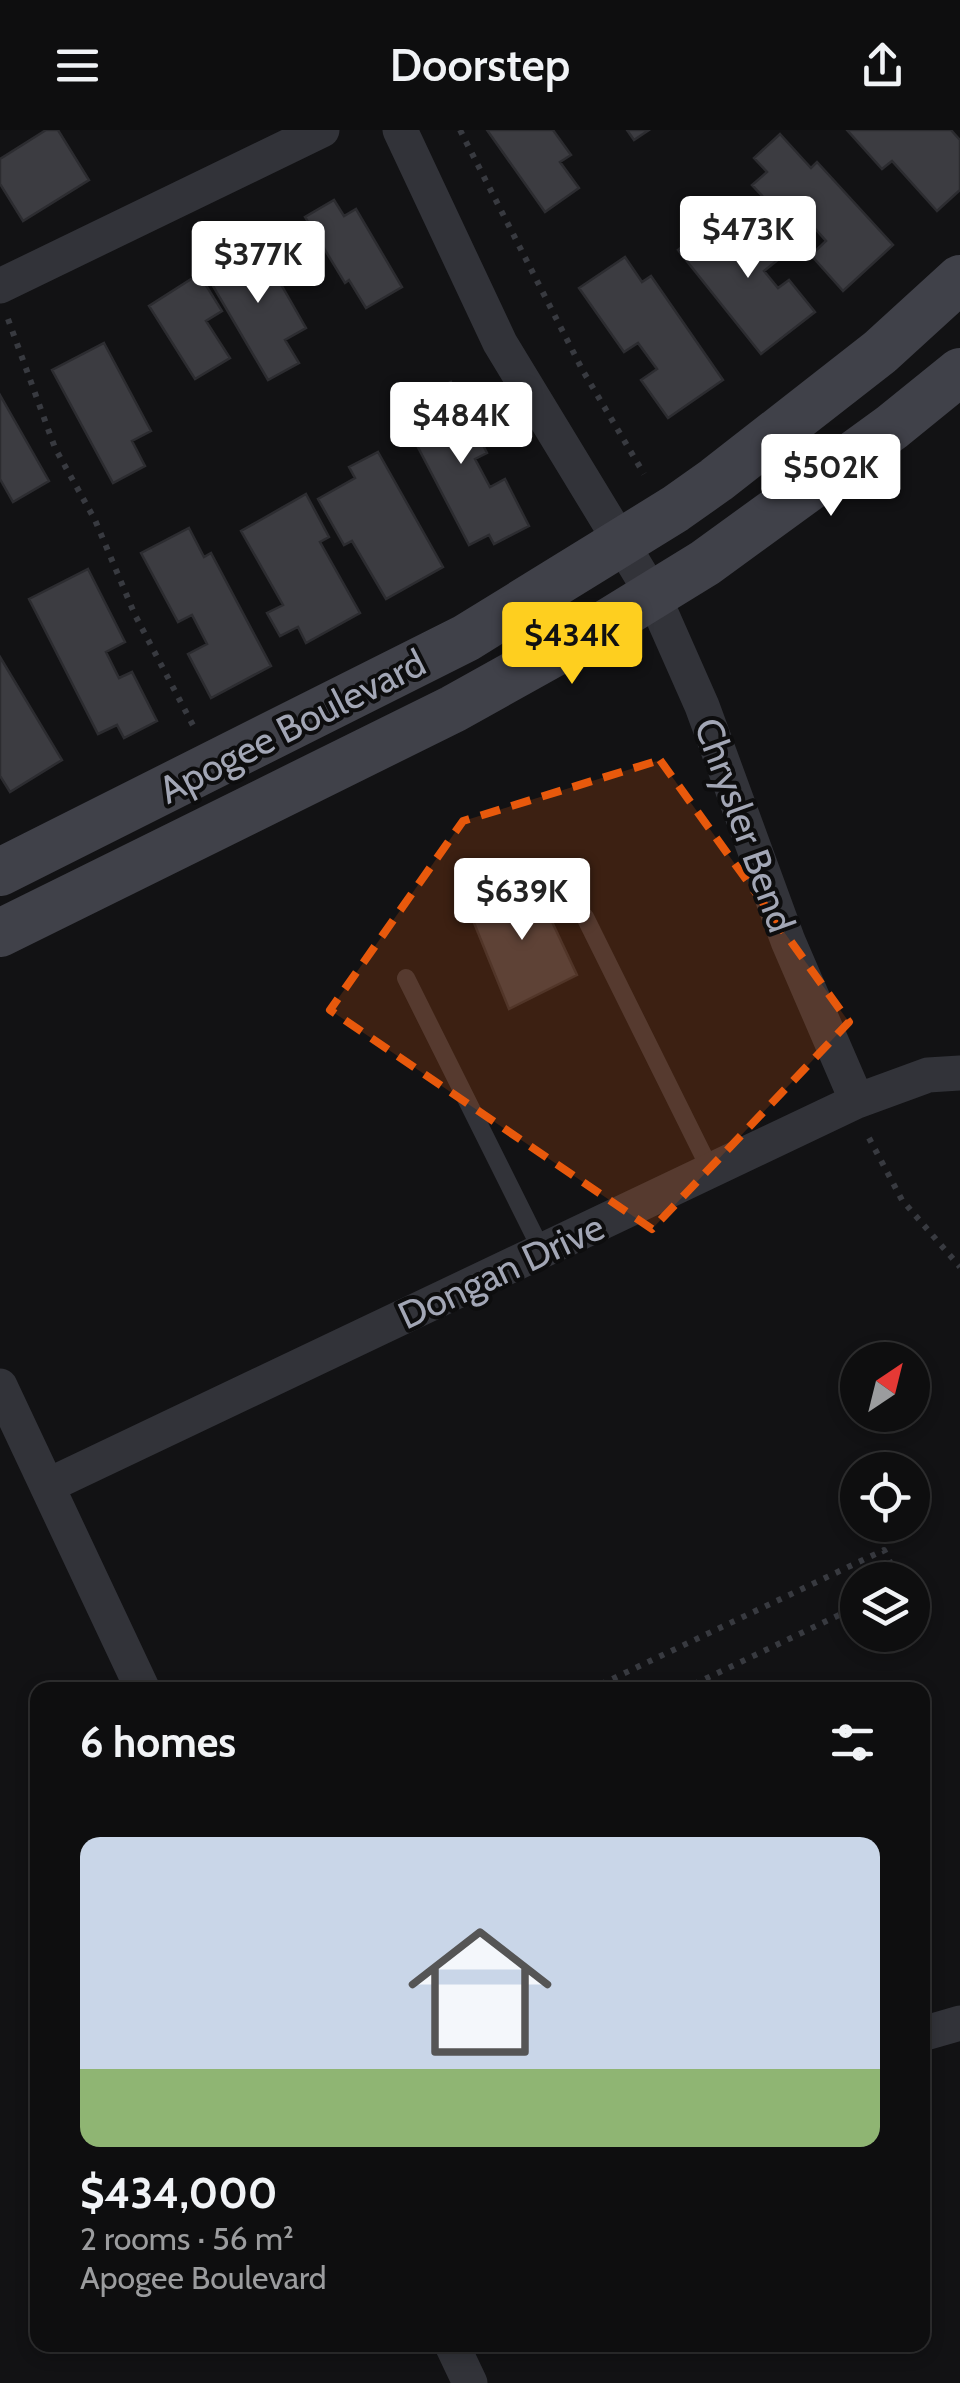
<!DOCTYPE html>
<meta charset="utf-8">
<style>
:root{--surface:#0e0e0f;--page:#171718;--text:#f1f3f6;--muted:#9b9c9e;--line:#2e2e2f;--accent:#fecf1f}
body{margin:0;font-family:Cabin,sans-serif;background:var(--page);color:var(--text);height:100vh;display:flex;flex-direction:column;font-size:38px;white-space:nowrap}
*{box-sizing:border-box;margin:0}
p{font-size:32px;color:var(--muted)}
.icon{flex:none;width:55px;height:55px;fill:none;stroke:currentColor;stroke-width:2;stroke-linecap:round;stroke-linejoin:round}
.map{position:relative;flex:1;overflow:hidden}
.details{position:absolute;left:30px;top:1552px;width:900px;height:670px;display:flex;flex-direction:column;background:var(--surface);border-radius:20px;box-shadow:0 5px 15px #0003,0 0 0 2px var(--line)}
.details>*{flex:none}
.needle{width:65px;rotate:35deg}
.controls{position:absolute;left:840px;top:1212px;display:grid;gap:20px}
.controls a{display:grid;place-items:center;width:90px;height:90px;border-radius:50%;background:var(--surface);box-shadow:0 5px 15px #0003,0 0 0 2px var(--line);font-size:50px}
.price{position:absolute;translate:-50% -85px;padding:0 22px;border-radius:10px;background:#fff;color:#222;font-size:32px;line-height:65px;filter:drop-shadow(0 2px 5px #0008)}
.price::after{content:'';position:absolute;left:50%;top:60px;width:30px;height:22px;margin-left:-15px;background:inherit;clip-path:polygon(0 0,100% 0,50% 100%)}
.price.selected{background:var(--accent);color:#111}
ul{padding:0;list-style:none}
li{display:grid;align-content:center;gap:20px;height:530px;padding:0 50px}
li span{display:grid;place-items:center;height:310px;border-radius:20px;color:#555}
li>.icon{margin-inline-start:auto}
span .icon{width:180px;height:180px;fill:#fffc;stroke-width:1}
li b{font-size:42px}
h2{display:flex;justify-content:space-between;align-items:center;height:120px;padding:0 50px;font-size:42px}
header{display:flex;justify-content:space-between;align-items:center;height:130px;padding:0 50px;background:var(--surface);font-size:45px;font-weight:600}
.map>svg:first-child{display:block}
</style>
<header><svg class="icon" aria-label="menu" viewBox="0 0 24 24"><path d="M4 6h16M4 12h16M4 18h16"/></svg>Doorstep<svg class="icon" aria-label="share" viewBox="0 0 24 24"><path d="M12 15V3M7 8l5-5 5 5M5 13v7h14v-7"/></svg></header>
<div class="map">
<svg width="960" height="2253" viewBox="0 0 960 2253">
<rect width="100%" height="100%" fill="#121214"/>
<path fill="#3c3c41" stroke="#2c2c30" stroke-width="2.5" d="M 46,0 L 58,0 L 89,50 L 23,91 L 0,54 L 0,29 Z
M 487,0 L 553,0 L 571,25 L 560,32 L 579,58 L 545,82 Z
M 627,0 L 649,0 L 634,10 Z
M 847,0 L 951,0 L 960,10 L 960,60 L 937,81 L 892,31 L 882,39 Z
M 780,4 L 811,38 L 817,32 L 893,115 L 843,161 L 811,125 L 826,111 L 803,85 L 791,97 L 752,55 L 767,42 L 754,28 Z
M 334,70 L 344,86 L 356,79 L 402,157 L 366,178 L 349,150 L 345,153 L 305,87 Z
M 752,84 L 784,125 L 764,141 L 778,158 L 789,150 L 815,182 L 761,224 L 678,120 L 711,94 L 722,108 Z
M 255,109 L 306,198 L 285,210 L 299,233 L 268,250 L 203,139 Z
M 625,127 L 642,152 L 651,146 L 723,250 L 668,288 L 641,250 L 657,239 L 638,213 L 624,222 L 579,158 Z
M 199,144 L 222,181 L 206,191 L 230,228 L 195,249 L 149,176 Z
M 104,213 L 151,301 L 132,311 L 145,336 L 113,353 L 52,240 Z
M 451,252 L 487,323 L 475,329 L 490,357 L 505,349 L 529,396 L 494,414 L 489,405 L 469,415 L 398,279 Z
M 0,265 L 49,351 L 13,372 L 0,349 Z
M 378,322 L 443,437 L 386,469 L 352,411 L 344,415 L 318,369 L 355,348 L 349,337 Z
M 306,364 L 329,407 L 320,412 L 360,483 L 306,513 L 298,497 L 280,506 L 267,483 L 283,475 L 241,401 Z
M 189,398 L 204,427 L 211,423 L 271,536 L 211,568 L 188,524 L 207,514 L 192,485 L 178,492 L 141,423 Z
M 88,439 L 125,512 L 106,522 L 119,548 L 132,542 L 157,591 L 124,608 L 117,595 L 98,604 L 29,469 Z
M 0,527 L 62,630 L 10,662 L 0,646 Z
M 531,747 L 577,845 L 509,879 L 468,778 Z"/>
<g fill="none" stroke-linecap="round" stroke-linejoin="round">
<path stroke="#383a40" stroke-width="6" stroke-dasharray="5 8" stroke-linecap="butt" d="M 460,0 L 583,241 L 644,344
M 8,189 L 55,318 L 95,390 L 135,485 L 196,601
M 869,1008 L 902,1070 L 960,1137
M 589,1560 L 884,1420 L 899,1450
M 682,1560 L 858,1476"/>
<path stroke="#323339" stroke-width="18" d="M 585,787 L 711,1041
M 406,848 L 542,1121"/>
<path stroke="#323339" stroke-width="35" d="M 400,0 L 500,213 L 653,465 L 702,576 L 788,811 L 857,971
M 0,156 L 322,0
M 0,1256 L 143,1560
M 47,1356 L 857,971 L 928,945 L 960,943
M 922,1904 L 960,1893
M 452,2215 L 470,2253"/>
<path stroke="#404149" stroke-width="48" d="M 0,742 L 466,508 L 675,379 L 716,350 L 880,222 L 960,149
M 0,803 L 453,579 L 609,492 L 705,433 L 892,297 L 960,242"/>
</g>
<path fill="#e8590c" fill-opacity="0.2" stroke="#e8590c" stroke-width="8" stroke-dasharray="20 12" stroke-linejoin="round" d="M 660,630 L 849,892 L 652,1099 L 330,880 L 463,691 Z"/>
<g text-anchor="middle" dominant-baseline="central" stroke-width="8" stroke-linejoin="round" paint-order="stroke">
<g font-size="38" fill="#a2a6b5" stroke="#0d0d0e">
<text transform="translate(292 596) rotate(-27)">Apogee Boulevard</text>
<text transform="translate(745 695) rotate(70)">Chrysler Bend</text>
<text transform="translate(501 1141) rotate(-25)">Dongan Drive</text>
</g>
</g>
</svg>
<div class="controls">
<a><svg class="needle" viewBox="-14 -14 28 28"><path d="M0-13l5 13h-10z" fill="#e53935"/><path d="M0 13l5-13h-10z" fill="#9b9c9e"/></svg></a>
<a><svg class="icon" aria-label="locate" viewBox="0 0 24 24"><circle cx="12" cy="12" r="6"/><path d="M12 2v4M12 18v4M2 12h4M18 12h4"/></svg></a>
<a><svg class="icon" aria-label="layers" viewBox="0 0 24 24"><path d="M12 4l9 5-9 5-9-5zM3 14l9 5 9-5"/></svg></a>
</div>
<b class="price" style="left:748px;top:151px">$473K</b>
<b class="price" style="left:258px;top:176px">$377K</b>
<b class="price" style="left:461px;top:337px">$484K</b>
<b class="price" style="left:831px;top:389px">$502K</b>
<b class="price selected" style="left:572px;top:557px">$434K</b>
<b class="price" style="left:522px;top:813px">$639K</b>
<section class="details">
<h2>6 homes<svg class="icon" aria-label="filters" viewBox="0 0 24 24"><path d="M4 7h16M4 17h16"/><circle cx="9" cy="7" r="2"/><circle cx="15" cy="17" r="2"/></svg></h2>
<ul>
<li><span style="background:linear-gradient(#c9d6e8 75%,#8fb573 0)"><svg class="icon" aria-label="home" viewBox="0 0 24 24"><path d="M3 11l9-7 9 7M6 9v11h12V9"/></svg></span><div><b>$434,000</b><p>2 rooms · 56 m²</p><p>Apogee Boulevard</p></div></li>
</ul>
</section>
</div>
